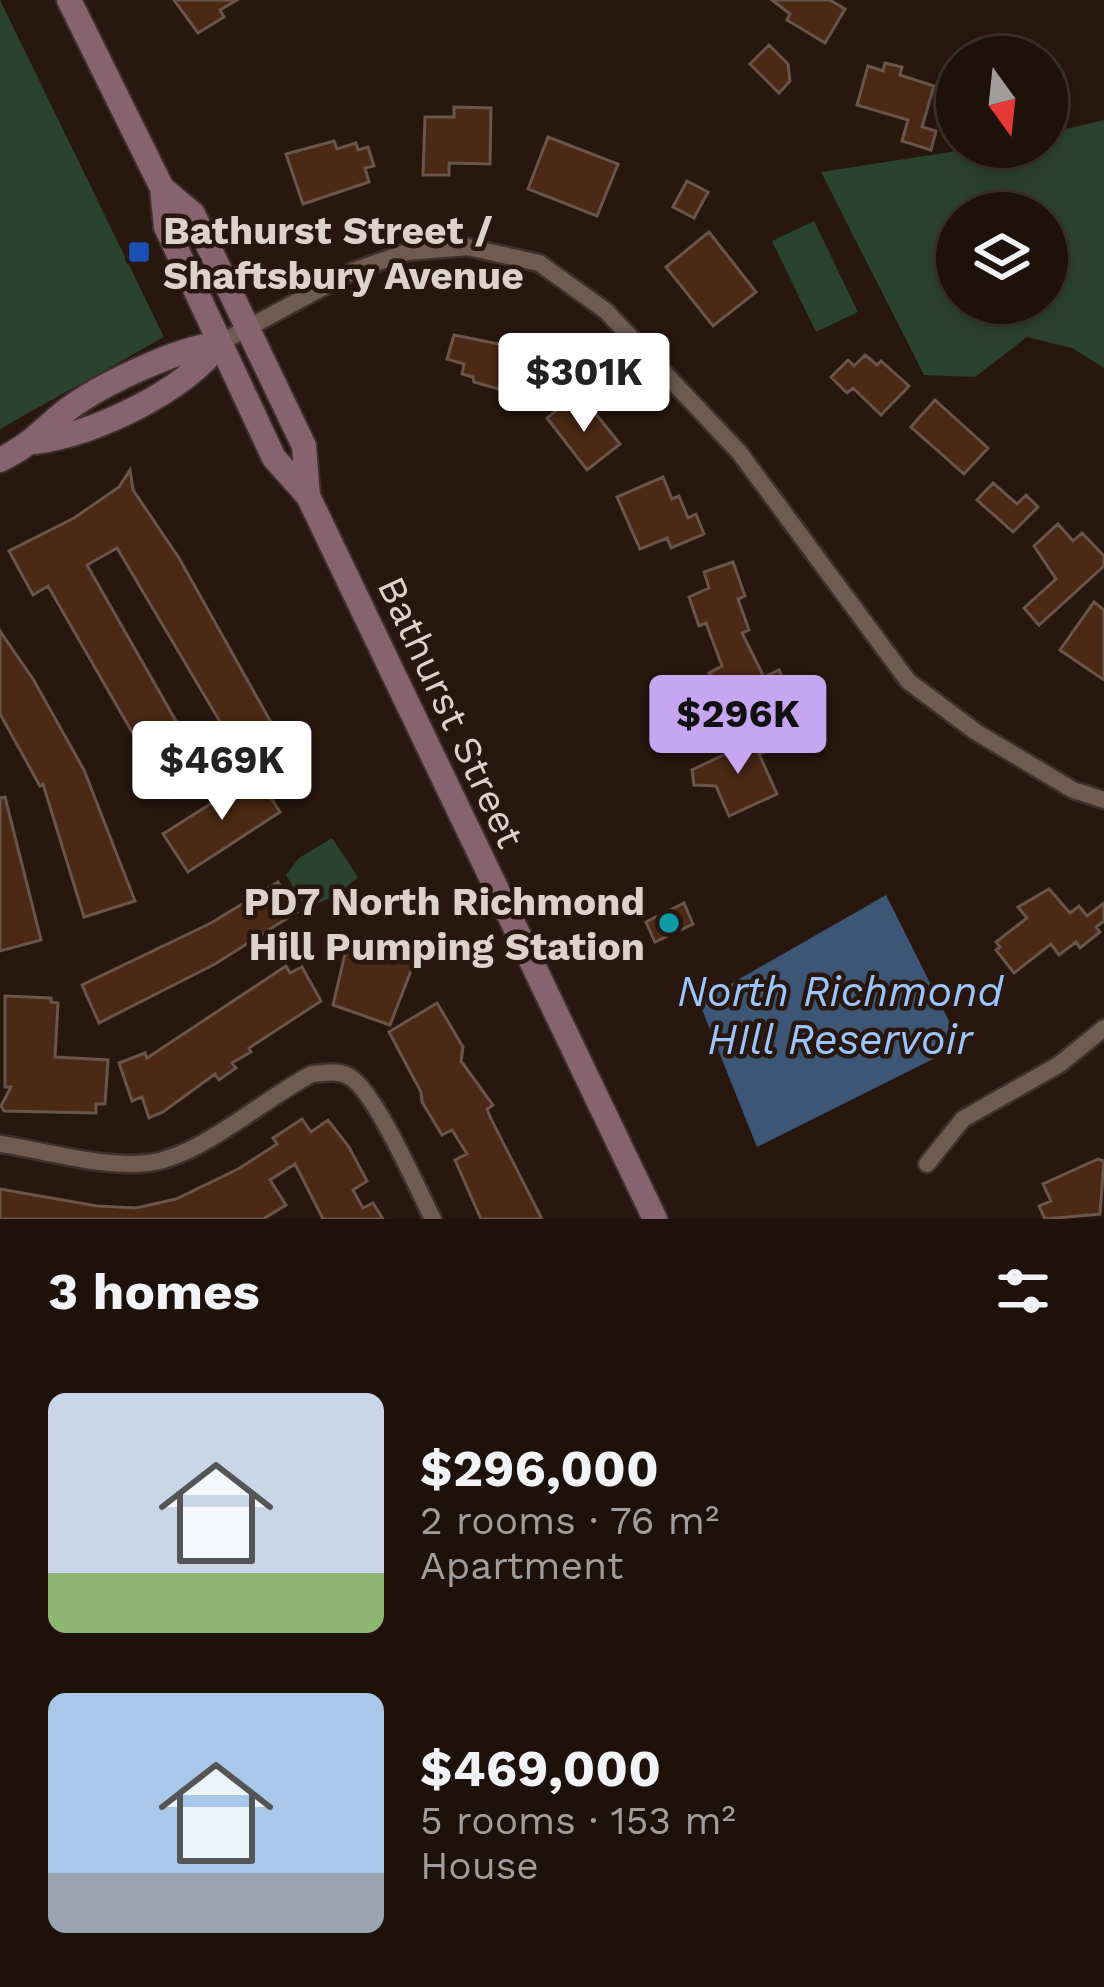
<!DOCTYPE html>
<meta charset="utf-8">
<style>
:root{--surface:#1e110a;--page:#261a13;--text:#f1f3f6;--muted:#a19d9c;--line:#3c312b;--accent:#c6a6f0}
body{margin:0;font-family:"Work Sans",sans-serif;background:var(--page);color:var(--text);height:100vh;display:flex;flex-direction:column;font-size:45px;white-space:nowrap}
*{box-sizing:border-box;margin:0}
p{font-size:39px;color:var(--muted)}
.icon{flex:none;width:66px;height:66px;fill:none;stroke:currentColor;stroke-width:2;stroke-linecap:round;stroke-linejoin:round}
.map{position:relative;height:1219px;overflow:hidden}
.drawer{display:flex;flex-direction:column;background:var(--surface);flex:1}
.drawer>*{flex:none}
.needle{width:78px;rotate:165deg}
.buttons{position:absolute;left:936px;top:36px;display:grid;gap:24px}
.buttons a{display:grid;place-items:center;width:132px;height:132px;border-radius:50%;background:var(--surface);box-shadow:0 6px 30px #0003,0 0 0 3px var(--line);font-size:60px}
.price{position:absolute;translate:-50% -102px;padding:0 27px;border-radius:12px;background:#fff;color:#222;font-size:39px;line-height:78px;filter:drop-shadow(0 3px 6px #0008)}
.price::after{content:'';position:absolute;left:50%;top:72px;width:36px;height:27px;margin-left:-18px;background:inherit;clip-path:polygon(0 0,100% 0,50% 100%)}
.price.on{background:var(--accent);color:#111}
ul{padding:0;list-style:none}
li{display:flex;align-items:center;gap:36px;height:300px;padding:0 48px}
li span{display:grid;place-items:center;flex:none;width:336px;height:240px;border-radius:18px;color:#555}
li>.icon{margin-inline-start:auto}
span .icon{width:144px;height:144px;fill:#fffc;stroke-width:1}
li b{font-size:51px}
h2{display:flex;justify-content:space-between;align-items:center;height:144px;padding:0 48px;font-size:51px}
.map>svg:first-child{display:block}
</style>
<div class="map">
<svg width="1104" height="1219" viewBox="0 0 1104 1219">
<rect width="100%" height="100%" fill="#28170e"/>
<path fill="#2a432e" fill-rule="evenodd" d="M 0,0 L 164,337 L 0,429 Z
M 1104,120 L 1104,368 L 1072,348 L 1027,337 L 975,377 L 924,375 L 821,172 L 983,147 L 1047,147 L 1047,128 L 1057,131 ZM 1047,213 L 1047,303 L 957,303 L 957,213 Z
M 814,221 L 858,312 L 816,332 L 772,241 Z
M 332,838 L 358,877 L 338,895 L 306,908 L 286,875 L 299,858 Z"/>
<path fill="#3d5675" d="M 886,895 L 961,1045 L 757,1147 L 699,1002 Z"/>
<path fill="#4c2915" stroke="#69554a" stroke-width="3" d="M 174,0 L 237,0 L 220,10 L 224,17 L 198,33 Z
M 772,0 L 830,0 L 845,9 L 825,43 L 787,20 L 790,14 Z
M 769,45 L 788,64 L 790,81 L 779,93 L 750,64 Z
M 885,63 L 902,67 L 900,75 L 934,86 L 922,127 L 936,131 L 931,150 L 902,141 L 908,120 L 857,105 L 868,66 L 883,71 Z
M 454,107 L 491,108 L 490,164 L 449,163 L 449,175 L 423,175 L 425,117 L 454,117 Z
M 548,137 L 618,164 L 597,216 L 528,189 Z
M 334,141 L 337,149 L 356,143 L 358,150 L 368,147 L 374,166 L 365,168 L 369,182 L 303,204 L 286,154 Z
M 687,181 L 708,192 L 694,218 L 673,207 Z
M 709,232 L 756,292 L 713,326 L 666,267 Z
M 454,335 L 514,347 L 502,390 L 474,382 L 473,377 L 462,374 L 464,364 L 447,359 Z
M 865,355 L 877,365 L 881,361 L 909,386 L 881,415 L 853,388 L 847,393 L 831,377 L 848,360 L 854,366 Z
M 935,400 L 988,448 L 964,474 L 911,427 Z
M 567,402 L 584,423 L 595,413 L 620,444 L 587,470 L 547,418 Z
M 130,470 L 133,490 L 179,558 L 273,726 L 235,747 L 117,548 L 87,565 L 208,777 L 170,798 L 48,586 L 33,595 L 9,551 L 74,518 L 119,487 Z
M 663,477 L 672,499 L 679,496 L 688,518 L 696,514 L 704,534 L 671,548 L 667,538 L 640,549 L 617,497 Z
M 993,483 L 1017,504 L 1026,495 L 1038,507 L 1013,532 L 977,500 Z
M 1058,524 L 1073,541 L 1082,533 L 1104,556 L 1104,566 L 1039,625 L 1024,608 L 1056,579 L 1034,546 Z
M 733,562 L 745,596 L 738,599 L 749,630 L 742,633 L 764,677 L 779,670 L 788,690 L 745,707 L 739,695 L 724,703 L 709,673 L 722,666 L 706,623 L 699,626 L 689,597 L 709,588 L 704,572 Z
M 1094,602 L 1104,610 L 1104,680 L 1060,650 Z
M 0,631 L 33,679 L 84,770 L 135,901 L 84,917 L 43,784 L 40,786 L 0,714 Z
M 759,738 L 765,752 L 759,754 L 777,794 L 729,816 L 716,786 L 694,785 L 692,770 Z
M 256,775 L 280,812 L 188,872 L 163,834 Z
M 5,797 L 41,940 L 0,951 L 0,798 Z
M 278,882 L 297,912 L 215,964 L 99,1023 L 82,985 L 211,923 Z
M 1049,889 L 1070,913 L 1079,906 L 1087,916 L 1104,903 L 1104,921 L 1096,927 L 1100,932 L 1080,948 L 1076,942 L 1059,955 L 1051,944 L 1014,973 L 996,950 L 1000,947 L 996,942 L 1027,918 L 1018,907 Z
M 684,903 L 693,924 L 655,942 L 646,922 Z
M 348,941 L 362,944 L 359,955 L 414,963 L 390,1025 L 333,1005 Z
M 286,966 L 290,973 L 302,967 L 321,1001 L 249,1048 L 251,1052 L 232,1063 L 236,1068 L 219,1080 L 215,1074 L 163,1112 L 149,1118 L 142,1097 L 132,1101 L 119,1063 L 145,1053 L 147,1058 Z
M 5,996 L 51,998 L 51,1002 L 58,1003 L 55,1057 L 108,1060 L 105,1104 L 96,1104 L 96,1113 L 4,1111 L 1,1106 L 11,1087 L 5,1087 Z
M 437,1003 L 463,1047 L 461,1061 L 493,1105 L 487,1109 L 490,1117 L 542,1219 L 481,1219 L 455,1160 L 467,1154 L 452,1130 L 442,1135 L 422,1102 L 421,1092 L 389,1032 Z
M 302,1119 L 311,1132 L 328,1120 L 349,1147 L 367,1181 L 353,1190 L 363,1208 L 373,1203 L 383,1219 L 323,1219 L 295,1164 L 270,1180 L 286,1205 L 263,1219 L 0,1219 L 0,1189 L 97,1206 L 136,1208 L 176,1199 L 238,1169 L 277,1144 L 273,1138 Z
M 1098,1159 L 1104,1161 L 1100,1214 L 1045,1219 L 1039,1206 L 1051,1201 L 1043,1184 Z"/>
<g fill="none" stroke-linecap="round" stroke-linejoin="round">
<g stroke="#3d302d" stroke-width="21">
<path id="street" d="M 220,343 L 353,271 L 407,252 L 468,247 L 539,263 L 606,311 L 739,452 L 908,681 L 976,732 L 1073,790 L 1104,800
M 0,1144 C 47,1151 101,1168 148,1163 C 202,1156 263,1099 312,1074 C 325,1073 338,1070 350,1077 C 376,1093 417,1188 433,1219
M 927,1164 L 963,1119 L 1060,1064 L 1104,1028"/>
</g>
<g stroke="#3d302d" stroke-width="28">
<path id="secondary" d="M 69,0 L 162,188 L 166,227 L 274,458 L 308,496 L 655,1219
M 162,188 L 193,214 L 304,446 L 308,496
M 36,442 C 96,433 184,392 220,343
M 0,460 C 34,443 40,431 67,410 C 103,383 177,349 220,343"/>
</g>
<use href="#street" stroke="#6f5b50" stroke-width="16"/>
<use href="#secondary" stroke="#87636f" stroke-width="24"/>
</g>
<rect fill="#1a4fb4" stroke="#28170e" stroke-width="4.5" x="127" y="240" width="24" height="24" rx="6"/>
<circle fill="#0f9aa8" stroke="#28170e" stroke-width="4.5" cx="669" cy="923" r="12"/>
<g text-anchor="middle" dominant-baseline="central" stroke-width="9" stroke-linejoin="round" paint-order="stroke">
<g font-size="39" font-weight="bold" fill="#ddd1cb" stroke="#28170e" text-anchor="start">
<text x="163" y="230">Bathurst Street /<tspan x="163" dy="45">Shaftsbury Avenue</tspan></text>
<text x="645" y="901" text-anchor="end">PD7 North Richmond<tspan x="645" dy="45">Hill Pumping Station</tspan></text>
</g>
<g font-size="39" fill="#ddd1cb" stroke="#28170e">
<text transform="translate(451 712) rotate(65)">Bathurst Street</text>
</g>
<g font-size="42" font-style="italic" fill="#9bc5fc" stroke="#28170e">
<text x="840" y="991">North Richmond<tspan x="840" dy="48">HIll Reservoir</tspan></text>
</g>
</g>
</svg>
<div class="buttons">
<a><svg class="needle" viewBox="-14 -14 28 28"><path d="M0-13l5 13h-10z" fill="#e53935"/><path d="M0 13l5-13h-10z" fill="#a19d9c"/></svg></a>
<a><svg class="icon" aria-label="layers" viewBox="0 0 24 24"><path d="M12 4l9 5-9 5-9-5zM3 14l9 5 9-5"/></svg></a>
</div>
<b class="price" style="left:584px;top:435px">$301K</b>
<b class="price on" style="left:738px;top:777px">$296K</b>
<b class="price" style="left:222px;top:823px">$469K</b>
</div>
<section class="drawer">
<h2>3 homes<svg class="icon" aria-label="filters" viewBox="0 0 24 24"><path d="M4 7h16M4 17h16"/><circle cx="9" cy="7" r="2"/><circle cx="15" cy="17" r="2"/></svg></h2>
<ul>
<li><span style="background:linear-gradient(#c9d6e8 75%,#8fb573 0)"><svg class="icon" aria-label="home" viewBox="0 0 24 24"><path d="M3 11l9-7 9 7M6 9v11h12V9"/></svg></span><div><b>$296,000</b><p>2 rooms · 76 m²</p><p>Apartment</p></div></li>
<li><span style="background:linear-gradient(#a9c7e8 75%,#9aa5b1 0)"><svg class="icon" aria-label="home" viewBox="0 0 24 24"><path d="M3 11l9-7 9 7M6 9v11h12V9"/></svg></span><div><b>$469,000</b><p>5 rooms · 153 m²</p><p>House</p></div></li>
</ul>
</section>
